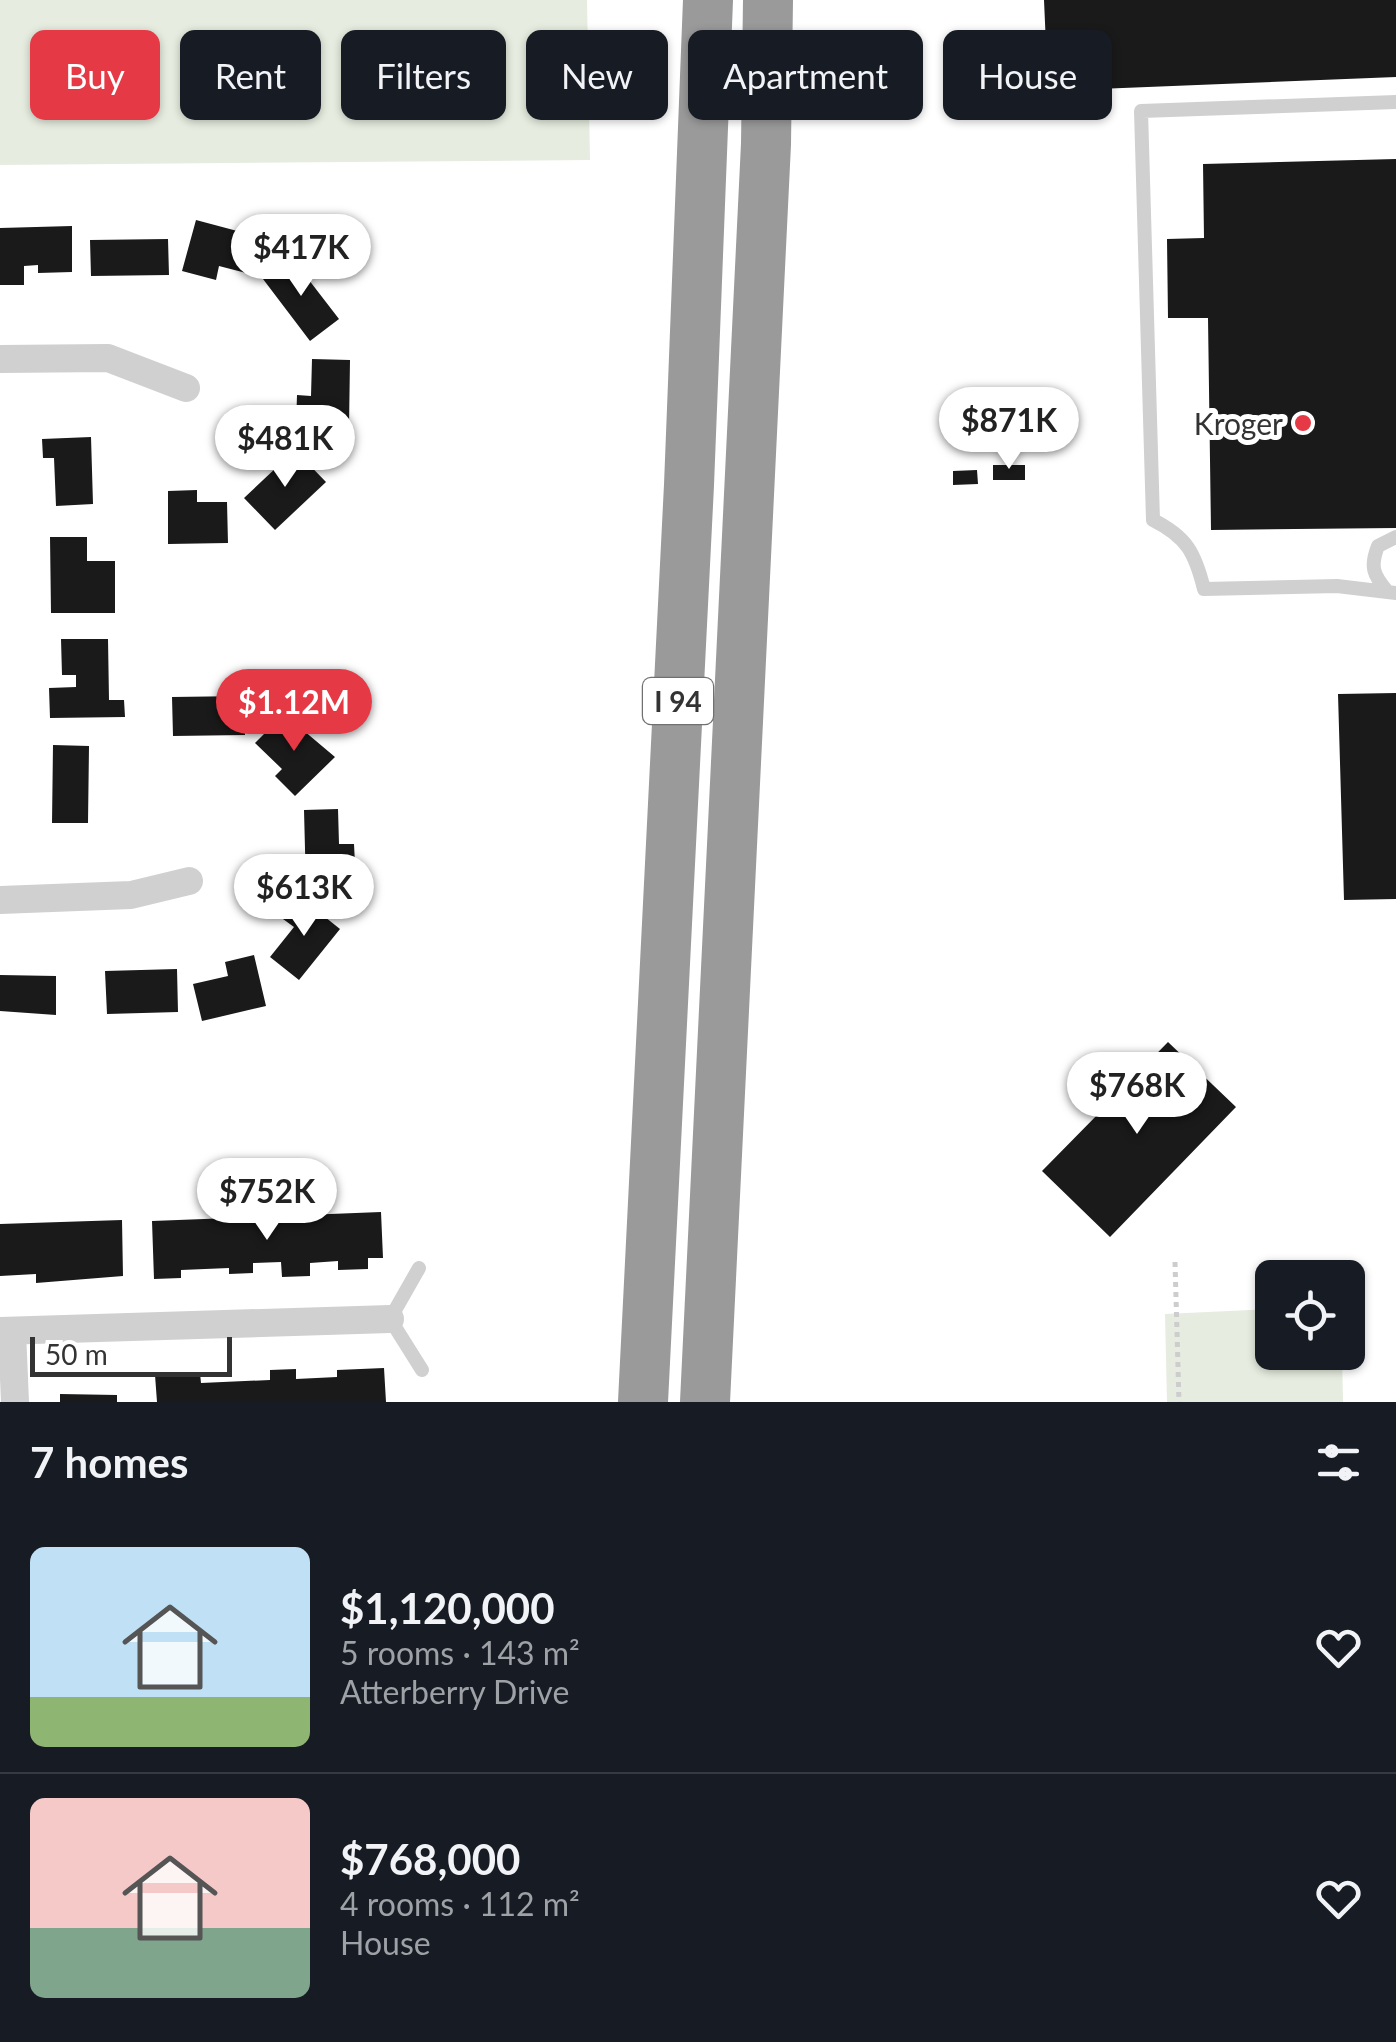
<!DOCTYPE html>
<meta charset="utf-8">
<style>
:root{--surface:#171b24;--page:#20242c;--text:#f1f3f6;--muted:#9ea1a6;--line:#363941;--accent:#e63946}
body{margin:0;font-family:Lato,sans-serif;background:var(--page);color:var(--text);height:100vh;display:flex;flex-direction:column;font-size:38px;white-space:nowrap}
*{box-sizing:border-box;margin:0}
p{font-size:32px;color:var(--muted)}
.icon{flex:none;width:55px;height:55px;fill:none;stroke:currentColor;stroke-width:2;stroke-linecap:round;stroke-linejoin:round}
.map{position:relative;height:1402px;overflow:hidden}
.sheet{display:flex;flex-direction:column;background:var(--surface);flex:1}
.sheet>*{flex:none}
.guide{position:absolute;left:30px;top:30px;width:1338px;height:90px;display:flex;gap:20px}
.buttons{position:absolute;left:1255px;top:1260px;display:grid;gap:20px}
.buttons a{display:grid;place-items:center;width:110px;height:110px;border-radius:15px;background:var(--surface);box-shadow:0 2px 8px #0004;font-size:50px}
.scale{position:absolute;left:30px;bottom:25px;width:202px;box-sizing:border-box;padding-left:10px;border:5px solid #333;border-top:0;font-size:28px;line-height:35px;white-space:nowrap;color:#333;-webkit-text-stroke:8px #fff;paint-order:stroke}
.price{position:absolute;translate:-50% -85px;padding:0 22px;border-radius:35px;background:#fff;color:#222;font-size:32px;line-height:65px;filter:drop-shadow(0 2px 5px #0008)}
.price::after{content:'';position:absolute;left:50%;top:60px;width:30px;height:22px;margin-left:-15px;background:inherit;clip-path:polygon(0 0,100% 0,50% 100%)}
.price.on{background:var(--accent);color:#fff}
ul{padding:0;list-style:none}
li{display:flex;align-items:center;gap:30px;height:250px;padding:0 30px}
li+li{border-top:2px solid var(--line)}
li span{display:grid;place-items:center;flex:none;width:280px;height:200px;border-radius:15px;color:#555}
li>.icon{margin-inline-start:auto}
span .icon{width:120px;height:120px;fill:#fffc;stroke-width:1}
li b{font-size:42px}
h2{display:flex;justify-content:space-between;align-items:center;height:120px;padding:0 30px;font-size:42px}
.chip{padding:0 35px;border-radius:15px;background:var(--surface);box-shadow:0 2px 8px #0004;font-size:35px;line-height:90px}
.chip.on{background:var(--accent);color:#fff}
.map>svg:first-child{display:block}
</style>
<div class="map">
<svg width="1396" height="1402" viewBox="0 0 1396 1402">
<rect width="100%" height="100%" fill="#fff"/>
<path fill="#e6ecdf" d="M 0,0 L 587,0 L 590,160 L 0,165 Z
M 1272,1309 L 1272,1352 L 1342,1353 L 1343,1402 L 1167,1402 L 1165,1314 Z"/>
<path fill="#1a1a1a" d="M 1044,0 L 1396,0 L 1396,77 L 1048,91 Z
M 1396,159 L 1396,528 L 1211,530 L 1208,318 L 1168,318 L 1167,239 L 1204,238 L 1203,164 Z
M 196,220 L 260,237 L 250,274 L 219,266 L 216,280 L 182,271 Z
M 72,226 L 72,272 L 38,273 L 38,265 L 24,266 L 24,285 L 0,285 L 0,228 Z
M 168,239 L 169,275 L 91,276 L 90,240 Z
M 292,258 L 339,319 L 310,341 L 263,279 Z
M 312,359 L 350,360 L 349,427 L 296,426 L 297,395 L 311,396 Z
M 91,437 L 93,504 L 56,506 L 54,458 L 43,458 L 42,439 Z
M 295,450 L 326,482 L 275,530 L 244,498 Z
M 993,465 L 1025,465 L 1025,480 L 993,480 Z
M 977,470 L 978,484 L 953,485 L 953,471 Z
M 197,490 L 197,502 L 227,502 L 228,543 L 168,544 L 168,491 Z
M 50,537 L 87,537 L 87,561 L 115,561 L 115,613 L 51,613 Z
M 61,639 L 108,639 L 109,700 L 124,700 L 125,717 L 50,718 L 49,688 L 76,687 L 76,675 L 62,675 Z
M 1396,693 L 1396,899 L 1344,900 L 1338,694 Z
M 245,696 L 245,735 L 173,736 L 172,697 Z
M 284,714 L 335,757 L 295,796 L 275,776 L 282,769 L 255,743 Z
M 53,745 L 89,746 L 88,823 L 52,823 Z
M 338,809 L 339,844 L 354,844 L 355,864 L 343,865 L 343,887 L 306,888 L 304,810 Z
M 300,897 L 340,929 L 299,980 L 270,957 L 294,927 L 283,919 Z
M 254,955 L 266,1006 L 202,1021 L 193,984 L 228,976 L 225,962 Z
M 177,969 L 178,1012 L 107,1014 L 105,971 Z
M 0,975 L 56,976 L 56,1015 L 0,1011 Z
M 1168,1042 L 1236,1107 L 1110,1237 L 1042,1171 L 1103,1109 L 1079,1085 L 1094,1070 L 1118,1093 Z
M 381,1212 L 383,1258 L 368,1258 L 368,1269 L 338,1270 L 338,1261 L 310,1263 L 310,1276 L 282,1277 L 281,1262 L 253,1263 L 253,1273 L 229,1274 L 229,1268 L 181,1270 L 181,1278 L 154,1279 L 152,1221 Z
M 122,1220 L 123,1276 L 36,1283 L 36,1274 L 0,1276 L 0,1224 Z
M 384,1368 L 386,1402 L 157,1402 L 155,1375 L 200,1373 L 201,1383 L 270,1380 L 270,1370 L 296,1369 L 296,1379 L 337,1377 L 337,1370 Z
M 60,1394 L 117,1395 L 117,1402 L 60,1402 Z"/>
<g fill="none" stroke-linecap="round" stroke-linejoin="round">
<path stroke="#cdcdcd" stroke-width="5" stroke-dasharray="5 5" stroke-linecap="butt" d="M 1175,1262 L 1179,1402"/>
<path stroke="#d0d0d0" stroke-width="14" d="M 1396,102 L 1141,111 L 1153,520 C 1187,537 1195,553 1204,589 L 1337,586 L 1396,593
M 1387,591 C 1373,575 1370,566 1378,546 L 1396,537
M 419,1268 L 390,1319 L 422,1370"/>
<path stroke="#d0d0d0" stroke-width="28" d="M 0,359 L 108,358 L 186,388
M 0,900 L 131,895 L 189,881
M 0,1331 L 390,1319
M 12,1331 L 15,1402"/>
<path stroke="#9a9a9a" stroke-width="50" d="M 643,1402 L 689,485 L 708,0
M 705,1402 L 766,144 L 768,0"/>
</g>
<circle fill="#e63946" stroke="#fff" stroke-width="4" cx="1303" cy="423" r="10"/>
<g text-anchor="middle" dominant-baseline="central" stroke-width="10" stroke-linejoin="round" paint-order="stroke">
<rect fill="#fff" stroke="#707070" stroke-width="2.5" x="643" y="678" width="70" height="46" rx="8"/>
<g font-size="28" font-weight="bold" fill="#333">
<text x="678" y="701">I 94</text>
</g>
<g font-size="30" fill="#333" stroke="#fff" text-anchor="end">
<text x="1283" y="423">Kroger</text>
</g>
</g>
</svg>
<div class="buttons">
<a><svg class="icon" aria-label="locate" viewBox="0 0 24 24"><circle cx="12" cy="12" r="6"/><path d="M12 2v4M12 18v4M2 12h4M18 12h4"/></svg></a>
</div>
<div class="scale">50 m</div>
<b class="price" style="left:301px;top:299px">$417K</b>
<b class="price" style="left:1009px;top:472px">$871K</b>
<b class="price" style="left:285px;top:490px">$481K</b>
<b class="price on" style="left:294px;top:754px">$1.12M</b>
<b class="price" style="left:304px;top:939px">$613K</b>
<b class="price" style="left:1137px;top:1137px">$768K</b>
<b class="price" style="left:267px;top:1243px">$752K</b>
<div class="guide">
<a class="chip on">Buy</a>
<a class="chip">Rent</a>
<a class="chip">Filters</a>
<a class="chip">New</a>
<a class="chip">Apartment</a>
<a class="chip">House</a>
</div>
</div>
<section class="sheet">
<h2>7 homes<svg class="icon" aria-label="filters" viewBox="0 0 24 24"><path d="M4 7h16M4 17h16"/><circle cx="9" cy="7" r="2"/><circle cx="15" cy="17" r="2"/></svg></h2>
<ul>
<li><span style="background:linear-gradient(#bfe0f5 75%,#8fb573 0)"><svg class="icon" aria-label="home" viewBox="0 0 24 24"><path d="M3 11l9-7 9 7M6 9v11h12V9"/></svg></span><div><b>$1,120,000</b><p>5 rooms · 143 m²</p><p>Atterberry Drive</p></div><svg class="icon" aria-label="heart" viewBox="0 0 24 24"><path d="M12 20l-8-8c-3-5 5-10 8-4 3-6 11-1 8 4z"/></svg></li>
<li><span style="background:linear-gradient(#f6c9c9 65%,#7fa58c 0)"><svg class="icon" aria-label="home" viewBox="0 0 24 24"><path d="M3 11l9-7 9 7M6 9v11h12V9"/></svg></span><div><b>$768,000</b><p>4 rooms · 112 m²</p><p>House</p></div><svg class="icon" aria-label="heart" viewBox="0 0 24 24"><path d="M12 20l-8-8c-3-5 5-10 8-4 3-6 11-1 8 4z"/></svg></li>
</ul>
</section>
